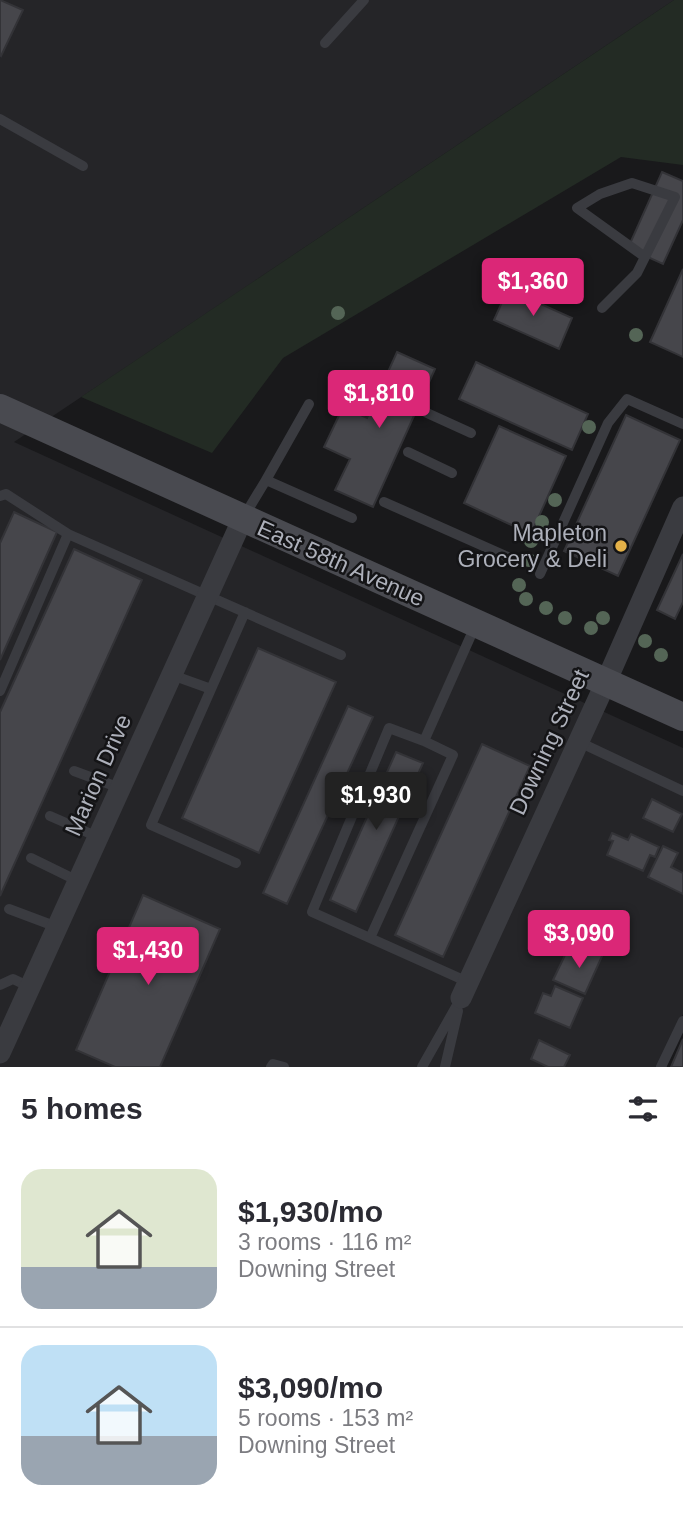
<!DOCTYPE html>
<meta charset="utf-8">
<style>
:root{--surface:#fff;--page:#f2f2f3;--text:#2b2b33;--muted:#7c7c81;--line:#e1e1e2;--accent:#db2777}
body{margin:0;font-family:Helvetica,sans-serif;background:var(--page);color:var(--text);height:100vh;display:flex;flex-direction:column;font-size:26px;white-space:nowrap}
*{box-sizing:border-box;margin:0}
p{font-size:23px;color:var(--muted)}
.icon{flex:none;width:38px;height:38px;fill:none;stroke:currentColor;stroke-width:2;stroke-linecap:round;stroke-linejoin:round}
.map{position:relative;height:1067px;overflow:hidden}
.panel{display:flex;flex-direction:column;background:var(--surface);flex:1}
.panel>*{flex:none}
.price{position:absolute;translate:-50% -60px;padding:0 16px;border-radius:7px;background:var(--accent);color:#fff;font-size:23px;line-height:46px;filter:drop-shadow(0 2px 4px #0008)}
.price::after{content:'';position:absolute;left:50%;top:42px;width:21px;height:16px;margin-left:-10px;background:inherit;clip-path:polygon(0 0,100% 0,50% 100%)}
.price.active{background:#222;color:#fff}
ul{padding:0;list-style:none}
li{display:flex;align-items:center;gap:21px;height:175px;padding:0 21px}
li+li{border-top:2px solid var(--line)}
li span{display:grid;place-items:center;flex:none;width:196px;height:140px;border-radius:21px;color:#555}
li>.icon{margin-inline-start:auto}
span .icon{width:84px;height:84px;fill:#fffc;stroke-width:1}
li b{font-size:30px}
h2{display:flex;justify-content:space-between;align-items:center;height:84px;padding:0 21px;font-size:30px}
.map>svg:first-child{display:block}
</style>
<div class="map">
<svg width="683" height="1067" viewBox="0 0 683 1067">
<rect width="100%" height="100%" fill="#19191b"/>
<path fill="#252528" d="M 0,0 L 674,0 L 14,442 L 683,748 L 683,1014 L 661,1067 L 0,1067 Z"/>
<path fill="#232b24" d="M 674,0 L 683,0 L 683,165 L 621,157 L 283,358 L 212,453 L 81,397 Z"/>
<path fill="#46464b" stroke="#333337" stroke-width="2" d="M 0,0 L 23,10 L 1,56 L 0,55 Z
M 662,172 L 683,181 L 683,220 L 663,264 L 628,248 Z
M 683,269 L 683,357 L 650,342 Z
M 522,286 L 538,293 L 534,301 L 572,318 L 559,349 L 494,320 L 507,291 L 517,296 Z
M 397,352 L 435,369 L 373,507 L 335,490 L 350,459 L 324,447 L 343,407 L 367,418 Z
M 476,362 L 588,414 L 572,450 L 459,399 Z
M 626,415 L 680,440 L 618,576 L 564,551 Z
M 499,426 L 566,456 L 531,534 L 464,503 Z
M 14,512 L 57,532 L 0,660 L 0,543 Z
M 74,549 L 142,580 L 0,896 L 0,712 Z
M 683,554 L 683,602 L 675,619 L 657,610 Z
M 258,648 L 336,682 L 259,853 L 182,818 Z
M 348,706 L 373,717 L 287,904 L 263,893 Z
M 482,744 L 530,766 L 443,957 L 395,935 Z
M 396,752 L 423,763 L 356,912 L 330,900 Z
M 652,799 L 682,814 L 673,832 L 643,818 Z
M 612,833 L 628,840 L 631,834 L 659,847 L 655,857 L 650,855 L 643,871 L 607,855 L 613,841 L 609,840 Z
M 663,846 L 678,853 L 671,867 L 683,873 L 683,894 L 648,877 Z
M 143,895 L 220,929 L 160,1067 L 115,1067 L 76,1050 Z
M 599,920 L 622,931 L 613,952 L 589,941 Z
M 587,947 L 603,954 L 585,994 L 553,980 L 566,953 L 581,960 Z
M 555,986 L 583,998 L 570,1028 L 535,1013 L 543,993 L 551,996 Z
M 683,1039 L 683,1067 L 671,1067 Z
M 539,1040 L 570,1055 L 564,1067 L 548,1067 L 531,1059 Z"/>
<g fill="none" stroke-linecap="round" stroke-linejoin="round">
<path stroke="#3a3b40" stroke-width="10" d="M 325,43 L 364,0
M 0,119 L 83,166
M 602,308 L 637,273 L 675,197 L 632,183 L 600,194 L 577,208 L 645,257
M 427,413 L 471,433
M 408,452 L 452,473
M 266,480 L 309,404
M 0,496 L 6,494 L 68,534
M 384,502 L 508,557
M 243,518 L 266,480 L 352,518
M 540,574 L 608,423 L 627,399 L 683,424
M 172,675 L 211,689
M 0,691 L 68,534 L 341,655
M 579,742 L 683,791
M 74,771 L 120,788
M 50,816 L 98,837
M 31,858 L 78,881
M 236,863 L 151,825 L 245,612
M 9,909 L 57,927
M 370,938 L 453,755 L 424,741
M 468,982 L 312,912 L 389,728 L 424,741 L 476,624
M 0,985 L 13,979 L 30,987
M 271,1067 L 273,1064 L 284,1067
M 422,1067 L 461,998
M 445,1067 L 458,1011
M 661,1067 L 683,1021"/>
<path stroke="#3a3b40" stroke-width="21" d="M 461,998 L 606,682 L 683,507
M 0,1053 L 243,518"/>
<path stroke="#494a50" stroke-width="28" d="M 0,408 L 683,717"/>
</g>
<g fill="#546556">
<circle cx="338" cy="313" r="7"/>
<circle cx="636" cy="335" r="7"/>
<circle cx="589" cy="427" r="7"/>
<circle cx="555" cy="500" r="7"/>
<circle cx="542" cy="522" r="7"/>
<circle cx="531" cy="541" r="7"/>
<circle cx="529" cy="560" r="7"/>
<circle cx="519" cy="585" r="7"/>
<circle cx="526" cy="599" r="7"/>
<circle cx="546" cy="608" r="7"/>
<circle cx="565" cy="618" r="7"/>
<circle cx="603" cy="618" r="7"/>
<circle cx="591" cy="628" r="7"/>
<circle cx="645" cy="641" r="7"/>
<circle cx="661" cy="655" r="7"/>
</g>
<circle fill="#e4b148" stroke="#141416" stroke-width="2.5" cx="621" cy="546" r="7"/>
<g text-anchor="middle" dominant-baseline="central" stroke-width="5" stroke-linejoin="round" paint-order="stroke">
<g font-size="23" fill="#adb0ba" stroke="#141416" text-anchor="end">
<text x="607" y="533">Mapleton<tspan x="607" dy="26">Grocery &amp; Deli</tspan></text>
</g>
<g font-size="23" fill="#adb0ba" stroke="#141416">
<text transform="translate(341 563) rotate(24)">East 58th Avenue</text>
<text transform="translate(549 742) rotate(-65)">Downing Street</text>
<text transform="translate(98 775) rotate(-66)">Marion Drive</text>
</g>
</g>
</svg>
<b class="price" style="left:533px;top:318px">$1,360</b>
<b class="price" style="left:379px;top:430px">$1,810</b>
<b class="price active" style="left:376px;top:832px">$1,930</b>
<b class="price" style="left:579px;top:970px">$3,090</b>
<b class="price" style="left:148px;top:987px">$1,430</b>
</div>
<section class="panel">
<h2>5 homes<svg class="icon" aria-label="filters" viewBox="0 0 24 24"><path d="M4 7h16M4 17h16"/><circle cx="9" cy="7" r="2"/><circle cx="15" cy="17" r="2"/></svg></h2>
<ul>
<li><span style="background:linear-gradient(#dfe7d0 70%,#9aa5b1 0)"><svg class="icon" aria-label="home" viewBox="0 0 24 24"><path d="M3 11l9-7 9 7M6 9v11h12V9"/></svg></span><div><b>$1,930/mo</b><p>3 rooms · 116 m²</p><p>Downing Street</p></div></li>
<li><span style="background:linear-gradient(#bfe0f5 65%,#9aa5b1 0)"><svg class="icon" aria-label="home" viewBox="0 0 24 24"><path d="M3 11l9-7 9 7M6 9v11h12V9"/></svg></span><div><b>$3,090/mo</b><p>5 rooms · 153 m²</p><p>Downing Street</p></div></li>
</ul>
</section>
